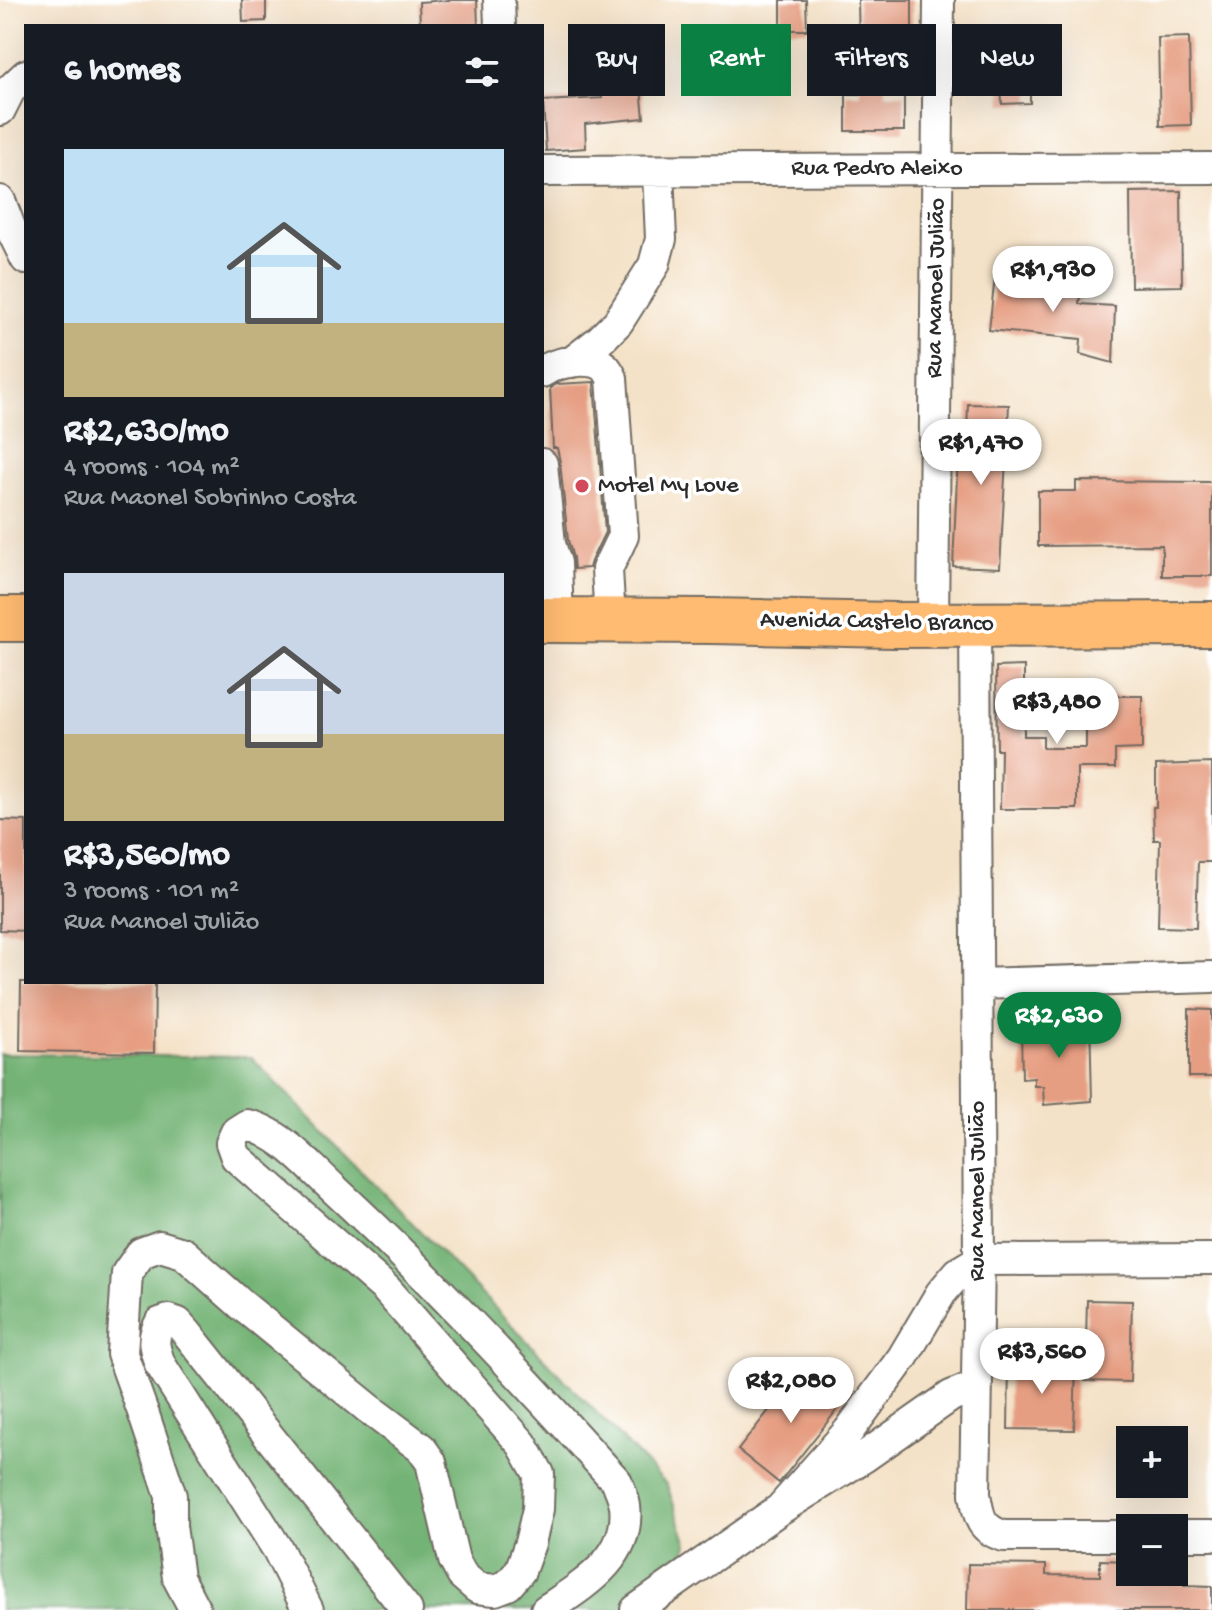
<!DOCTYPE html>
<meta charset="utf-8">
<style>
:root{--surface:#171b24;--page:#20242c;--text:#f1f3f6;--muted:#9ea1a6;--accent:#0b8043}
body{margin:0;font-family:"Gochi Hand",sans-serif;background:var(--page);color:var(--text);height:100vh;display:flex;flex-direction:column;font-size:30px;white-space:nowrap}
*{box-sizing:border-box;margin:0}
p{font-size:26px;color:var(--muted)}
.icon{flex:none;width:44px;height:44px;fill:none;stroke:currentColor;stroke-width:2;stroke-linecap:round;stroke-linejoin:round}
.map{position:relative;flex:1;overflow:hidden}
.sheet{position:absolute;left:24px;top:24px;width:520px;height:960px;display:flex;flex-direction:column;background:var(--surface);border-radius:0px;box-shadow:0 8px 32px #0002}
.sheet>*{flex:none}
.guide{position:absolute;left:568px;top:24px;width:524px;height:72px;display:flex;gap:16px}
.tools{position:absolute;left:1116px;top:1426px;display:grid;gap:16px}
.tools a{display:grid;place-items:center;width:72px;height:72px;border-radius:0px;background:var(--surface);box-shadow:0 8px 32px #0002;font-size:40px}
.price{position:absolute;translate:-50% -68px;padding:0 18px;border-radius:28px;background:#fff;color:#222;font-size:26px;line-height:52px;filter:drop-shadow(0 2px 4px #0008)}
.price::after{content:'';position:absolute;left:50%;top:48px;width:24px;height:18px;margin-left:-12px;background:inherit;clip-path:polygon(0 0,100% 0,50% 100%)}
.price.selected{background:var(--accent);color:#fff}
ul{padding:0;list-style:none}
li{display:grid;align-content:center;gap:16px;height:424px;padding:0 40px}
li span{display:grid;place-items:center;height:248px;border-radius:0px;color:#555}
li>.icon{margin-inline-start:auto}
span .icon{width:144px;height:144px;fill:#fffc;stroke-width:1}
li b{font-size:34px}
h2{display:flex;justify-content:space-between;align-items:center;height:96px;padding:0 40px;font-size:34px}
.tag{padding:0 28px;border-radius:0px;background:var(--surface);box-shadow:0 8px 32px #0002;font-size:28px;line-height:72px}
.tag.selected{background:var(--accent);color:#fff}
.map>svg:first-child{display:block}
</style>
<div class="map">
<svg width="1212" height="1610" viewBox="0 0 1212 1610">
<rect width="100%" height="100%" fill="#fff"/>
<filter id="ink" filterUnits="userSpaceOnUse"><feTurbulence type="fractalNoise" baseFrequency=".0125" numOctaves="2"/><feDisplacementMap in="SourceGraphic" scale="16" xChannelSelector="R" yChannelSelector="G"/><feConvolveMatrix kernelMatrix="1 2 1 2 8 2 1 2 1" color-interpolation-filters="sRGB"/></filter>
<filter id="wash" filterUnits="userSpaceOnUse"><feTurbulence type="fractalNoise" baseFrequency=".006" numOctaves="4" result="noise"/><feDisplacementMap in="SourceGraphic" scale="32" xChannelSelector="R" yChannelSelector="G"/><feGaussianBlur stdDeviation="1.8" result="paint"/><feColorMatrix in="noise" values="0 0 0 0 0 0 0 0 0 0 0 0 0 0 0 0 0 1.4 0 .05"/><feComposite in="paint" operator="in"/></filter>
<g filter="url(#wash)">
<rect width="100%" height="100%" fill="#f4e2c8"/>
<path fill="#73b374" stroke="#4f6f50" stroke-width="2" d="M 0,1054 L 251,1057 L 667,1485 L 687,1544 L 670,1610 L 0,1610 Z"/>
<g id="blocks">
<path fill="#e69e82" d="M 242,0 L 266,0 L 266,21 L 243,22 Z
M 448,0 L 477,0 L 478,26 L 420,26 L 419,2 Z
M 781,0 L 806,0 L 807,30 L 781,30 Z
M 858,0 L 912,0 L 912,34 L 884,35 L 885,94 L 904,94 L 904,131 L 846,131 L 846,94 L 860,94 Z
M 1189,37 L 1191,125 L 1160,126 L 1158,38 Z
M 639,68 L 644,118 L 585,124 L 586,148 L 546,151 L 543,101 L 602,98 L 599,73 Z
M 1030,83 L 1030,103 L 1002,104 L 1001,84 Z
M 1181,191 L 1182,286 L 1131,287 L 1130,192 Z
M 995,276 L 1081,285 L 1079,304 L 1115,306 L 1113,363 L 1080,354 L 1081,339 L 989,330 Z
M 594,382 L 605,532 L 591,561 L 589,568 L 574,569 L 573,558 L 568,540 L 560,462 L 557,448 L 553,448 L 550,388 L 556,384 Z
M 968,404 L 1009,405 L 1000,568 L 953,566 L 959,432 L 967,433 Z
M 1076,481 L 1212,482 L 1212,576 L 1162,576 L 1162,545 L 1038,546 L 1038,491 L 1076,491 Z
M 1024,666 L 1024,736 L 1043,736 L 1043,748 L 1086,748 L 1086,696 L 1142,696 L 1142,749 L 1115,750 L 1115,768 L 1077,768 L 1077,809 L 1000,809 L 1001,750 L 997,750 L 996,667 Z
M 1212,763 L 1212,862 L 1198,862 L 1196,928 L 1158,927 L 1160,840 L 1154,840 L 1153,807 L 1156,807 L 1156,765 Z
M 0,820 L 26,821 L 26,931 L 0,930 Z
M 21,982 L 155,982 L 154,1053 L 20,1051 Z
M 1189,1009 L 1212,1010 L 1212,1077 L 1189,1077 Z
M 1067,1017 L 1090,1017 L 1092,1101 L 1044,1105 L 1043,1086 L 1034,1086 L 1034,1078 L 1022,1079 L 1021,1027 L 1068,1025 Z
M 1087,1300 L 1132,1301 L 1130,1382 L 1085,1381 Z
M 1009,1362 L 1076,1363 L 1074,1430 L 1008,1429 Z
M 802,1368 L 844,1401 L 779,1483 L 738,1450 Z
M 1100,1560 L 1128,1561 L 1128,1572 L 1184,1572 L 1184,1585 L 1212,1586 L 1212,1610 L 967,1610 L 968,1564 L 1046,1565 L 1046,1575 L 1100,1576 Z"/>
</g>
</g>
<g filter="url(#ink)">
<use href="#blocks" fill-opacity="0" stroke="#716b62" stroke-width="2"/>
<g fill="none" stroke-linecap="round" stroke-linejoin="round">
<g stroke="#716b62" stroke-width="34">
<path id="minor" d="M 499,0 L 500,26
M 0,110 L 10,90 L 26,75
M 542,171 L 1212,168
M 0,201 L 10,227 L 26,259
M 572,362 L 599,341 L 618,322 L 654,265 L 661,239 L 658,171
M 542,372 C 555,362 592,355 605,367 C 608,370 610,374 612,378 L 623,536 L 607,569 L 610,621
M 542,464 L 550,544 L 556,563 L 558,621
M 933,625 L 939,0
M 975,625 L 979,1260 L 975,1494 C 979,1517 980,1529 1004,1536 L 1130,1536
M 978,984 L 1212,977
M 780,1509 L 848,1432 L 903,1357 L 941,1293 L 959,1272 L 979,1260 L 1212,1259
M 1174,1535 L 1212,1535
M 195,1610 L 178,1578 L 171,1526 L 171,1496 L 144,1415 L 122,1354 L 127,1273 L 141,1253 L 160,1246 L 183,1253 L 243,1306 L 373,1412 L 421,1448 L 431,1462 L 454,1560 L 462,1575 L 477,1588 L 495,1590 L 508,1585 L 520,1571 L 530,1543 L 538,1509 L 539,1474 L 522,1444 L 386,1289 L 236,1157 L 231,1143 L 236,1132 L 247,1125 C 279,1131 310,1167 334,1189 C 434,1281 526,1381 617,1482 C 620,1489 624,1498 625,1506 C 631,1558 583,1585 546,1610
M 308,1610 L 278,1550 L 160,1364 C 154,1347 151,1340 160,1323 L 169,1320 L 178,1323 L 187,1333 L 407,1610
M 636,1610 L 780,1509 L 864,1457 L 951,1396 L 977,1385"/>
</g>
<g stroke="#716b62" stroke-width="48">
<path id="highway" d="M 0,619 L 26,619
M 542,620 L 711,621 L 894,625 L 1212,624"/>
</g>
<use href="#minor" stroke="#fff" stroke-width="30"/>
<use href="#highway" stroke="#febb71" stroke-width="44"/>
</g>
</g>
<circle fill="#d1495b" stroke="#fff" stroke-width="3" cx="582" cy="486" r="8"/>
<g text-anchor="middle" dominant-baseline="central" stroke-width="7" stroke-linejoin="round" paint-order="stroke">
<g font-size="24" fill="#2b2b2b" stroke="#fff">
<text x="877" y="169">Rua Pedro Aleixo</text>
<text transform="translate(937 288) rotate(-89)">Rua Manoel Julião</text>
<text transform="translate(877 623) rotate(1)">Avenida Castelo Branco</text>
<text transform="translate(978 1191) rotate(-90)">Rua Manoel Julião</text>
</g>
<g font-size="24" fill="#2b2b2b" stroke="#fff" text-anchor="start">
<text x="598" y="486">Motel My Love</text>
</g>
</g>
</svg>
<div class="tools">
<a>+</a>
<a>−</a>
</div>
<b class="price" style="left:1053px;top:314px">R$1,930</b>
<b class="price" style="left:981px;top:487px">R$1,470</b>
<b class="price" style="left:1057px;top:746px">R$3,480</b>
<b class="price selected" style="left:1059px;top:1060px">R$2,630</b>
<b class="price" style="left:1042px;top:1396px">R$3,560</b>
<b class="price" style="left:791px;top:1425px">R$2,080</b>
<div class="guide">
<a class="tag">Buy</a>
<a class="tag selected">Rent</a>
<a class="tag">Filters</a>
<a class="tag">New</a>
</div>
<section class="sheet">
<h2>6 homes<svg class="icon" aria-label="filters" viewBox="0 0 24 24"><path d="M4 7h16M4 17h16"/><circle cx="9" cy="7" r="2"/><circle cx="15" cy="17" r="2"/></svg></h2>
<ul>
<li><span style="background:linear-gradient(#bfe0f5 70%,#c2b280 0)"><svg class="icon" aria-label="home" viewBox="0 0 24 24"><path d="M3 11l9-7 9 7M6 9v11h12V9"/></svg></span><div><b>R$2,630/mo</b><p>4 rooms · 104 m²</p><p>Rua Maonel Sobrinho Costa</p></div></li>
<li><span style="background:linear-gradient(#c9d6e8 65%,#c2b280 0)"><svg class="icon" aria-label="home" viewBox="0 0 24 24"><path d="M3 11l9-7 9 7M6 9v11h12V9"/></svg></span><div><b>R$3,560/mo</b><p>3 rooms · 101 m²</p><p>Rua Manoel Julião</p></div></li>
</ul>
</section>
</div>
